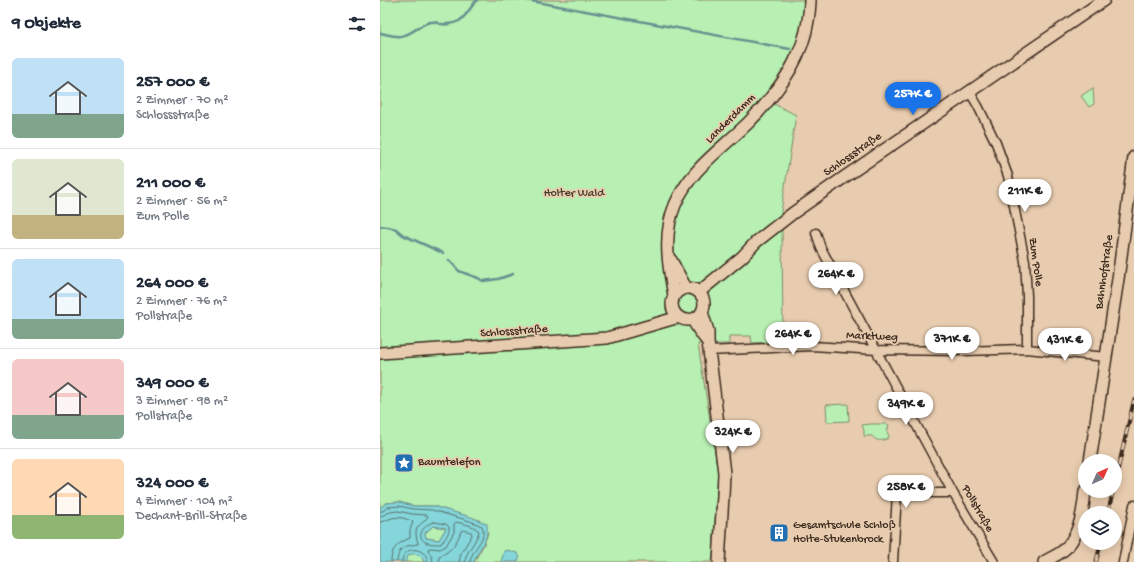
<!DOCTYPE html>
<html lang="de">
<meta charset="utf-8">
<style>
:root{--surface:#fff;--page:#f6f6f7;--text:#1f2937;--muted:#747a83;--line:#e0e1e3;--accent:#1a73e8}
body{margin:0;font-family:"Gochi Hand",sans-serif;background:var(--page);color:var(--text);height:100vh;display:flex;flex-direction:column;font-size:15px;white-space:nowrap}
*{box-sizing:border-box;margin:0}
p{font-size:13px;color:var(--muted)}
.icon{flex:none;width:22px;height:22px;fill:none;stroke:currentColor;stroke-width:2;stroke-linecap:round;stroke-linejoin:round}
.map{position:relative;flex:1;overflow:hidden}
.panel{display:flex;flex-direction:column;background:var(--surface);width:380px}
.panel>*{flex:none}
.needle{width:26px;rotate:45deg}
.buttons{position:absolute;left:698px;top:454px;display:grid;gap:8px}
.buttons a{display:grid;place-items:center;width:44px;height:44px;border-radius:50%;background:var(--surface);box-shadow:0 2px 10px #0003;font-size:20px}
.price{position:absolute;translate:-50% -34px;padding:0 9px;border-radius:14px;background:#fff;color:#222;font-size:13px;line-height:26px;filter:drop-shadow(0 1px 2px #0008)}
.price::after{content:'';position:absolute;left:50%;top:24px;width:12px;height:9px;margin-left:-6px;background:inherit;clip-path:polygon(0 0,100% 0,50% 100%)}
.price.on{background:var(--accent);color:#fff}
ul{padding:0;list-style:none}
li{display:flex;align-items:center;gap:12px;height:100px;padding:0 12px}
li+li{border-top:1px solid var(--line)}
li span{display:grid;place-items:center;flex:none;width:112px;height:80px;border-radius:6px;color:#555}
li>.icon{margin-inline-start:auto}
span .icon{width:48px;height:48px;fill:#fffc;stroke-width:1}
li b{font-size:17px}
h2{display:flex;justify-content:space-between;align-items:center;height:48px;padding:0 12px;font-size:17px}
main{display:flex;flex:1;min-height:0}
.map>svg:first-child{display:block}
</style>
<main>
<section class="panel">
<h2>9 Objekte<svg class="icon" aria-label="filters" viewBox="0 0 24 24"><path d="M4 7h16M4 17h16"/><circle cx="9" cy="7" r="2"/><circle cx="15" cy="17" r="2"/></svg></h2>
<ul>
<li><span style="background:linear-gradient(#bfe0f5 70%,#7fa58c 0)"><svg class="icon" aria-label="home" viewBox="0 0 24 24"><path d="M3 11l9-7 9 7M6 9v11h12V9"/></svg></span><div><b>257 000 €</b><p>2 Zimmer · 70 m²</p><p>Schlossstraße</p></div></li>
<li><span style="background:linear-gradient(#dfe7d0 70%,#c2b280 0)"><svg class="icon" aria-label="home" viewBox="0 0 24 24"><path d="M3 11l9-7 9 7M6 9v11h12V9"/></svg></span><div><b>211 000 €</b><p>2 Zimmer · 56 m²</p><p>Zum Polle</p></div></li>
<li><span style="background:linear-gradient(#bfe0f5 75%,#7fa58c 0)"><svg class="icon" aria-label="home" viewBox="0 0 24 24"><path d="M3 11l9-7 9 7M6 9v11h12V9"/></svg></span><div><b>264 000 €</b><p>2 Zimmer · 76 m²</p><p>Pollstraße</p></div></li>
<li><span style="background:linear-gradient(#f6c9c9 70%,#7fa58c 0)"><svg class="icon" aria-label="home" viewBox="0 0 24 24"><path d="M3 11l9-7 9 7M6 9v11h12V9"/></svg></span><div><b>349 000 €</b><p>3 Zimmer · 98 m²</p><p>Pollstraße</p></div></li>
<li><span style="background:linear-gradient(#ffd9b3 70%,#8fb573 0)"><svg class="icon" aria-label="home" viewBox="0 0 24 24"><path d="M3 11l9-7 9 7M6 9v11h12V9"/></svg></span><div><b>324 000 €</b><p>4 Zimmer · 104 m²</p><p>Dechant-Brill-Straße</p></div></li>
</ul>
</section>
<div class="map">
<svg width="754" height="562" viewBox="0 0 754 562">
<rect width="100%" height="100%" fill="#e8ccaf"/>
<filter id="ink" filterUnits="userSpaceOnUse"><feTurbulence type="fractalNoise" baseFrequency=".025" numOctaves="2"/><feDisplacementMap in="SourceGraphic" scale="8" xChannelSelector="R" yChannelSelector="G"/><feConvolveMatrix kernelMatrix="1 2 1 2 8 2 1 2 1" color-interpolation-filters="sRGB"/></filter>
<g filter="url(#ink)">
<path fill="#b8efb2" stroke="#7a8c68" d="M 0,0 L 424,0 C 424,7 424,15 423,22 C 418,51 399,75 382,98 L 416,115 L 401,212 L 406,222 L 402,230 L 403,341 L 372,343 L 371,336 L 349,336 L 349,344 L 318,344 L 338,472 L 333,552 L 332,562 L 94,562 L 104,544 L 108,533 L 99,520 L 53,506 L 33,506 L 19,502 L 6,503 L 0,508 Z
M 713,88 L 714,104 L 709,107 L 701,96 Z
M 468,404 L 469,421 L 447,422 L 446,405 Z
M 491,424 L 506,424 L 509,425 L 507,432 L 509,436 L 508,438 C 502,442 496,441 492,436 L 484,436 L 484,431 L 482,425 Z
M 53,526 L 66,528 L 59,540 L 46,538 L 45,533 Z
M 33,553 C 38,554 44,556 44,562 L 25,562 C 26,557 28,554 33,553 Z"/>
<path fill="#84d6db" stroke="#67918f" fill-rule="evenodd" d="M 19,502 L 33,506 L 53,506 L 91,517 L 107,524 C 109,543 99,546 94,562 L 44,562 C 42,555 34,551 28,556 L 25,562 L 0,562 L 0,508 L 6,503 ZM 53,526 L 66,528 L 59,540 L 46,538 L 45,533 Z
M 127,550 L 137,553 L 140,557 L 137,562 L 121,562 L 124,551 Z"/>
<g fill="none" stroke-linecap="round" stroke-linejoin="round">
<path stroke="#586f6a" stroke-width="1" d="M 0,511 L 3,511 L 8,507 L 19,506 L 33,509 L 52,510 L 90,521 L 102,526 C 108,540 91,549 90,562
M 0,516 L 4,515 L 10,512 L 18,511 L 32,514 L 47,515 L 48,516 C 45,523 35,525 36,534 C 36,538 38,541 38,544 C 26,546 18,546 17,562
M 0,522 C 5,522 8,519 12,518 C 19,516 26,519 32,521 L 33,522 L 30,530 L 30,538 C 18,543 11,548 11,562
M 54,522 L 66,524 L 69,527 C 70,533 64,541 60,544 C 56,544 47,544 44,541 C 35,534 47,523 54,522 Z
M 22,562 C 23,544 47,547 48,562
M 53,562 C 53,556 48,553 48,549 L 50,548 L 60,549 L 66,546 L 74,532 L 74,524 L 76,522 C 84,524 93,525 99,531 C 97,542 86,550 85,562
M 59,562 L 59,556 C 71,552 77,543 81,531 L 83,530 L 91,532 L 92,535 L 81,553 L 79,562"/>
<path stroke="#67918f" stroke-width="2.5" d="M 146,0 L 410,49
M 0,33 C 7,34 14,37 21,36 C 33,35 43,20 55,22 C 57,22 59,24 61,24 C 67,25 73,24 79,21 C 86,17 91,6 97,0
M 0,226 L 8,227 L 16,229 L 23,235 L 63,253
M 69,260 L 79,271 L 98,278 L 103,281 L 118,279 L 133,274"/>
<g stroke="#3b2a1e" stroke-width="11">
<path id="street" d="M 589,91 L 598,106 L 616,143 L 628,176 L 645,261 L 647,296 L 647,349
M 436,233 L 441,248 L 573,493 L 614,562
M 329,351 L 432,346 L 497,350 L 584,351 L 647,349 L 726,357
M 513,562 L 517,493 L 573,493
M 743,562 L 754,505"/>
</g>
<g stroke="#3b2a1e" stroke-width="14">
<path id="secondary" d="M 291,260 L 306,288
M292 304a16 16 0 1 1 32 0a16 16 0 1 1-32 0Z
M 319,292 L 362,257 L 376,242 L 413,213 L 466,176 L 724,0
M 294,295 C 288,266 283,233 295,205 C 310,169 343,148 369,122 C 396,95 422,60 428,21 C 429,14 430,7 430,0
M 322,312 L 328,331 L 328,342 L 344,473 L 343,496 L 339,562
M 312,319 C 317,327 321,335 328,342
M 0,353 L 227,338 L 299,317
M 710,461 L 738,279 L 754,157
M 664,562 C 672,557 681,554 687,547 C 701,531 703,510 705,491"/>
</g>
<use href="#street" stroke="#e8ccaf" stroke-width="8"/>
<use href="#secondary" stroke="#e8ccaf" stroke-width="11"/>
<g stroke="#3b2a1e" stroke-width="4">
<path id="rail" d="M 735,482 L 754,400
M 728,513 L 733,491
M 716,562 L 721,543"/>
</g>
<use href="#rail" stroke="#e8ccaf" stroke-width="2.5" stroke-dasharray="8" stroke-linecap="butt"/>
</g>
</g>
<defs>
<g id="sight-square" transform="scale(1)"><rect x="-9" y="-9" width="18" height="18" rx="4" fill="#1f6fb2" stroke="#e8ccaf"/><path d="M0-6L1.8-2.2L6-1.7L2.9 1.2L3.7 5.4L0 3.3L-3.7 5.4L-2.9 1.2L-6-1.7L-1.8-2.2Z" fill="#fff"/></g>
<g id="building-square" transform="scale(1)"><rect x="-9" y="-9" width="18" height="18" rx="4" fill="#1f6fb2" stroke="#e8ccaf"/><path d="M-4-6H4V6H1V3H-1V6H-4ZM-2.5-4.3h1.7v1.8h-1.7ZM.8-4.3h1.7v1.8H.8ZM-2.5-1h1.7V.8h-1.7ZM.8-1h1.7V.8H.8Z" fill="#fff"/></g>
</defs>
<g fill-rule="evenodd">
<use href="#sight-square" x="24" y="463"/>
<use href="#building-square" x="399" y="533"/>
</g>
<g text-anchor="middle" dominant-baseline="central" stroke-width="3.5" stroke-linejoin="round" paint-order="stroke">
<g font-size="12" fill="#3b2a1e" stroke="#e8ccaf">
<text transform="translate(351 119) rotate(-45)">Landerdamm</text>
<text transform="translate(473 155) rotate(-35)">Schlossstraße</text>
<text transform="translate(655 262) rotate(82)">Zum Polle</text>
<text transform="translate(725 272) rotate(-82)">Bahnhofstraße</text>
<text transform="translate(134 332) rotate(-4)">Schlossstraße</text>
<text transform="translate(492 337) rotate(2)">Marktweg</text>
<text transform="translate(597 509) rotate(60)">Pollstraße</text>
</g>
<g font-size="12" fill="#483e2d" stroke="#e8ccaf">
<text x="194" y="194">Holter Wald</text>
</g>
<g font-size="12" fill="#3b2a1e" stroke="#e8ccaf" text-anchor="start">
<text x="38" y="463">Baumtelefon</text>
<text x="413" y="526">Gesamtschule Schloß<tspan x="413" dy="14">Holte-Stukenbrock</tspan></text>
</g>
</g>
</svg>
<div class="buttons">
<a><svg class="needle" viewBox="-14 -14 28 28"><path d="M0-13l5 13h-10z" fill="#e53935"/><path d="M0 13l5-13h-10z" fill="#747a83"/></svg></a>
<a><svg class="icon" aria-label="layers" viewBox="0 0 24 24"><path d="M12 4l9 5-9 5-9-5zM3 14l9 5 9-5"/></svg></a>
</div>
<b class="price on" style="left:533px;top:116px">257K €</b>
<b class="price" style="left:645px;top:213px">211K €</b>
<b class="price" style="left:456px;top:296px">264K €</b>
<b class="price" style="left:413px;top:356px">264K €</b>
<b class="price" style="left:572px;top:361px">371K €</b>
<b class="price" style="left:685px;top:362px">431K €</b>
<b class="price" style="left:526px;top:426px">349K €</b>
<b class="price" style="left:353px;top:454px">324K €</b>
<b class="price" style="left:526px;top:509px">258K €</b>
</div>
</main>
